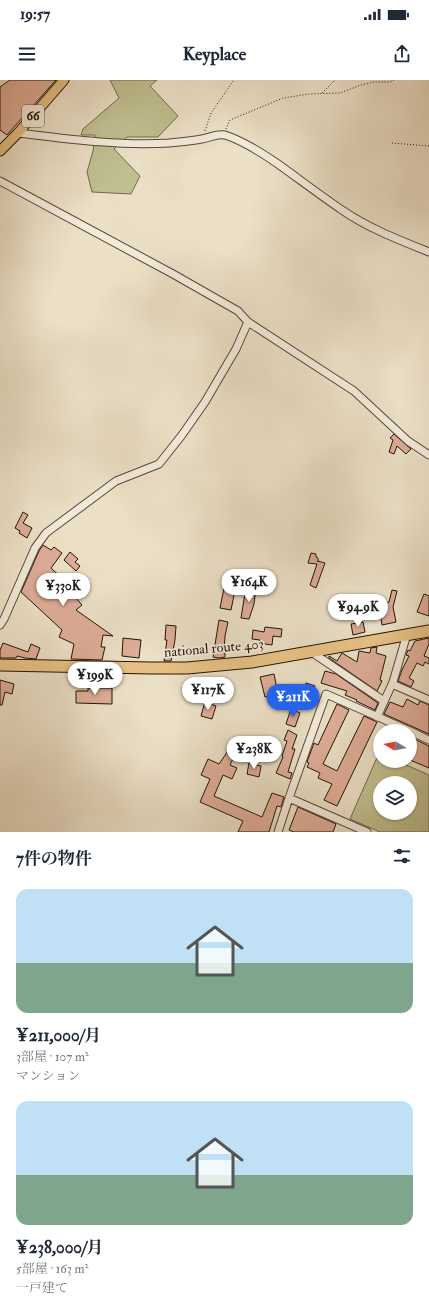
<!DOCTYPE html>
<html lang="ja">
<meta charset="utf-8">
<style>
:root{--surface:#fff;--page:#f6f6f7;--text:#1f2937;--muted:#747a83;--accent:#2563eb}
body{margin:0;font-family:"IM FELL Double Pica","Noto Serif JP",serif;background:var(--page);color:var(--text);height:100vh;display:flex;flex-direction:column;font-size:15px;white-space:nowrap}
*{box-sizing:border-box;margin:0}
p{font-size:13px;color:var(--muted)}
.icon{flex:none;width:22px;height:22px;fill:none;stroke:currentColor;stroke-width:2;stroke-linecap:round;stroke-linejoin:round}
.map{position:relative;height:752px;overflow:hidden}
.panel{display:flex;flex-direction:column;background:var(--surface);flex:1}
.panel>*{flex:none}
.needle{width:26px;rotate:280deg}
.controls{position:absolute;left:373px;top:644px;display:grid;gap:8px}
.controls a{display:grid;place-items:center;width:44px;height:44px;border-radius:50%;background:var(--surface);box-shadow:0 1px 3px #0004;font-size:20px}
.price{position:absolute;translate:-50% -34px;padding:0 9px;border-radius:14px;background:#fff;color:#222;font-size:13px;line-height:26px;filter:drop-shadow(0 1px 2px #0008)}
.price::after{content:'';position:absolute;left:50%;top:24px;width:12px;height:9px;margin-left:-6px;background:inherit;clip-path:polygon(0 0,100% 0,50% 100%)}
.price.active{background:var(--accent);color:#fff}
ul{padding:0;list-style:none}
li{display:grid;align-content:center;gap:8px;height:212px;padding:0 16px}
li span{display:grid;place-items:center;height:124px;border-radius:12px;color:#555}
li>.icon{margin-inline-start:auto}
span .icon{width:72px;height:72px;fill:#fffc;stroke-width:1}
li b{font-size:17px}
h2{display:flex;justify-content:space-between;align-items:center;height:48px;padding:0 16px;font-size:17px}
.status{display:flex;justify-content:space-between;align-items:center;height:28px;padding:0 20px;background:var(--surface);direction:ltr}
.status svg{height:11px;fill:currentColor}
header{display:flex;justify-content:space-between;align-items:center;height:52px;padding:0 16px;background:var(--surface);font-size:18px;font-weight:700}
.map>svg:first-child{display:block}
</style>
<div class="status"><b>19:57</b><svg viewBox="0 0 49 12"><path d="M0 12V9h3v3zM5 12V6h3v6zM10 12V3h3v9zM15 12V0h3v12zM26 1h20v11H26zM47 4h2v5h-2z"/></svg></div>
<header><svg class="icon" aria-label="menu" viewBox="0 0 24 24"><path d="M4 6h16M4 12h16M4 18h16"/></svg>Keyplace<svg class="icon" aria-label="share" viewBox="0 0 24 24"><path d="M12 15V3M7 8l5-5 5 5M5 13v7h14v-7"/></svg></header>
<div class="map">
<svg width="429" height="752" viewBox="0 0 429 752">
<rect width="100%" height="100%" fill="#ebdfc6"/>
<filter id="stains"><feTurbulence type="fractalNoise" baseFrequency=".005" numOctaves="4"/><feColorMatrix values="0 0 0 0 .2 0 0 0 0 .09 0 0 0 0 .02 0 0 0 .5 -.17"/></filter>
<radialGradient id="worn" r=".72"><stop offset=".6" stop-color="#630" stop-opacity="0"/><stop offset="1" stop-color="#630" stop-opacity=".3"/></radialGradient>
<path fill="#c0bf90" stroke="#706a4c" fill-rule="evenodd" d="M 110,0 L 157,0 L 150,6 L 178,36 L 158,57 L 127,57 L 114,69 L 140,96 L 131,114 L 92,112 L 87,92 L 93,71 L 95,55 L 81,55 L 83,49 L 119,18 Z
M 379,673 L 380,681 L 397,681 L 429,695 L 429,752 L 380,752 L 350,739 ZM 380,703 L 410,703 L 410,733 L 380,733 Z"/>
<path fill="#deac97" stroke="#211507" d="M 10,0 L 56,0 L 7,55 L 0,50 L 0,7 Z
M 394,354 L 411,369 L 406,374 L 397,366 L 394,374 L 389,372 L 393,360 L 390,358 Z
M 23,432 L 28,435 L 23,443 L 32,448 L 27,458 L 19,453 L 20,451 L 15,448 Z
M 43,465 L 51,470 L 54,467 L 62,473 L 51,488 L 79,514 L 76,518 L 82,525 L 76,530 L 113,556 L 103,555 L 101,567 L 105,567 L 102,580 L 71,579 L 74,564 L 59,557 L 62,550 L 21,512 L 39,471 Z
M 70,472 L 78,479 L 75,482 L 80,486 L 76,491 L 64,480 Z
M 311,473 L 316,474 L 316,477 L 318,478 L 318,482 L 318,481 L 325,483 L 316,508 L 310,505 L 317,484 L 308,483 Z
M 225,497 L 235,499 L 233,509 L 235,510 L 231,530 L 220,528 L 225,503 L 224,503 Z
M 246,507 L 256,508 L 254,524 L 249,539 L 241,538 Z
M 392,510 L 397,511 L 393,527 L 396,542 L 382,545 L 379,524 L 389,522 Z
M 424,514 L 429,516 L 429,536 L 417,532 Z
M 219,540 L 228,542 L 225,556 L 224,573 L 225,573 L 225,577 L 219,578 L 213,577 Z
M 363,542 L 365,552 L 353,555 L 351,544 Z
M 166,545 L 176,546 L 175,560 L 171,581 L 164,581 L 167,560 L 165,560 Z
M 265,547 L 282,549 L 281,557 L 273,556 L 272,565 L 259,563 L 260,560 L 252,559 L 253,550 L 264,552 Z
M 123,558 L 141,560 L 139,578 L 122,576 Z
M 429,558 L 429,564 L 424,576 L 429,578 L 429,584 L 425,582 L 423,586 L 417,583 L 409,598 L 414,601 L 411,607 L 398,601 L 402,590 L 409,576 L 406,575 L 408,570 L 410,571 L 415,561 Z
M 3,563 L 28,572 L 31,564 L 40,568 L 36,579 L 25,578 L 17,576 L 16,578 L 0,578 L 0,570 Z
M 377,567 L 376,573 L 386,576 L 380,600 L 382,601 L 377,611 L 329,578 L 329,576 L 337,581 L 342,573 L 357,582 L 359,571 L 370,573 L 371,568 Z
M 325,591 L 336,594 L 378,623 L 375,630 L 356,621 L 357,620 L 345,615 L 347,611 L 321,603 Z
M 274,594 L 278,614 L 265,617 L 260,597 Z
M 0,600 L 14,604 L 12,614 L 5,612 L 2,625 L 0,625 Z
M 306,603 L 315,606 L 311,618 L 301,614 Z
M 88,608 L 112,608 L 112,624 L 76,623 L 76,611 L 88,611 Z
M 407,619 L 418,625 L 420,621 L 429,625 L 429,654 L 384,634 L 390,622 L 403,627 Z
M 205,622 L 216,626 L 212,639 L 201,636 Z
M 337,624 L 349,630 L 323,684 L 337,691 L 364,636 L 377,642 L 337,726 L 324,720 L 332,704 L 318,698 L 320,693 L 307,687 L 309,683 L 307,682 L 314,663 L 318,665 Z
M 291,629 L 300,633 L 295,647 L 286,644 Z
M 288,650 L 297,655 L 292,669 L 295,669 L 288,692 L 292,693 L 290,699 L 276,693 L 283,677 L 282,676 L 287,661 L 284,660 Z
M 236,658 L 241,662 L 230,685 L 237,688 L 232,699 L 223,695 L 214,716 L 262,737 L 272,713 L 284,717 L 281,727 L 277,726 L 269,752 L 238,752 L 243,741 L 200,722 L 210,699 L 201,695 L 208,679 L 219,684 L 230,668 L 232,669 Z
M 412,658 L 429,666 L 429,688 L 410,680 L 410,662 Z
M 249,683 L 261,686 L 259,697 L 247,694 Z
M 298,727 L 336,744 L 333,752 L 294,752 L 289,750 Z"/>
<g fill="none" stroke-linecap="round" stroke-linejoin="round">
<g stroke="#544837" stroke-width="9">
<path id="minor" d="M 18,53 C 68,59 119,66 169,63 C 180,62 191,61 202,59 C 210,58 216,53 225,55 C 244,61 262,73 278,84 C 299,99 320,115 342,130 C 368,148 399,160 429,172
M 0,101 L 173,194 L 238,231 L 248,242 L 354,311 L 408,361 L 429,375
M 0,545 L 4,539 L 35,468 L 46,453 L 116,401 L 159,384 L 182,355 L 205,322 L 236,269 L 248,242
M 310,571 L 384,621
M 392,604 L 429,620
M 377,637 L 393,602 L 407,554
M 410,651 L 429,660
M 289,718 L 367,752
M 278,752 L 289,718 L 326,614 L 410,651"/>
</g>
<g stroke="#211507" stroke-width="11">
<path id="major" d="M 0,71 L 18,53 L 64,0"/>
</g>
<g stroke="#211507" stroke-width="13">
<path id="highway" d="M 0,585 L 151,588 L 187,588 L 252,582 L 429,551"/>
</g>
<path stroke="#211507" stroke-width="1" stroke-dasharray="1 2" stroke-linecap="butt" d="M 322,13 L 335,0
M 226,49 L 230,40 L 283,18 L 309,14 L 340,13 L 361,5 L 374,2 L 390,2 L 394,0
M 205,51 L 211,33 L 234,0
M 392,63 L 429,66"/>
<use href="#minor" stroke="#f2eada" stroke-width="7"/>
<use href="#major" stroke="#e6c083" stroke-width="9"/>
<use href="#highway" stroke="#e6c083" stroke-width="11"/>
</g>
<g text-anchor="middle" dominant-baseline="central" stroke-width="3.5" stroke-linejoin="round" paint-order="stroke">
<rect fill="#f2eada" stroke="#605546" stroke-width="1" x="22" y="25" width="22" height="22" rx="3"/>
<g font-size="13" font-weight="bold" fill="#211507">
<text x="33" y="36">66</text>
</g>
<g font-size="14" fill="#211507" stroke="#f2eada">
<text transform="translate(214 568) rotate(-5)">national route 403</text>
</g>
</g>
<rect width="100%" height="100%" filter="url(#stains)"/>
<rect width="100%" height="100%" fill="url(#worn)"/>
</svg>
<div class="controls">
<a><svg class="needle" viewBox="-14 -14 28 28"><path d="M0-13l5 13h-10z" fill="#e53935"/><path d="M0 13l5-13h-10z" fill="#747a83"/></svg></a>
<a><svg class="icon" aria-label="layers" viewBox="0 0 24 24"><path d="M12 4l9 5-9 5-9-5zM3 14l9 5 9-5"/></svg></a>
</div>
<b class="price" style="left:249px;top:523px">¥164K</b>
<b class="price" style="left:63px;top:527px">¥330K</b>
<b class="price" style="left:358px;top:548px">¥94.9K</b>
<b class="price" style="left:95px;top:616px">¥199K</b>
<b class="price" style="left:208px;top:631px">¥117K</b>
<b class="price active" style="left:293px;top:638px">¥211K</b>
<b class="price" style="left:254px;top:690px">¥238K</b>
</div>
<section class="panel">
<h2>7件の物件<svg class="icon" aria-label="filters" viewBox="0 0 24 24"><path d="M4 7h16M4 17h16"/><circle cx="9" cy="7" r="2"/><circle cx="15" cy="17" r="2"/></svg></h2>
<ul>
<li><span style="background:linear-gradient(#bfe0f5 60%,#7fa58c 0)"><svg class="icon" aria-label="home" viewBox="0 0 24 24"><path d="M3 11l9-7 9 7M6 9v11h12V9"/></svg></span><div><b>¥211,000/月</b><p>3部屋 · 107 m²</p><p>マンション</p></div></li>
<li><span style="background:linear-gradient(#bfe0f5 60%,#7fa58c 0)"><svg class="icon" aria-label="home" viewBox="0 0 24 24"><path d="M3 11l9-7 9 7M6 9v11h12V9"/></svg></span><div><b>¥238,000/月</b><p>5部屋 · 163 m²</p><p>一戸建て</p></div></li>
</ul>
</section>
